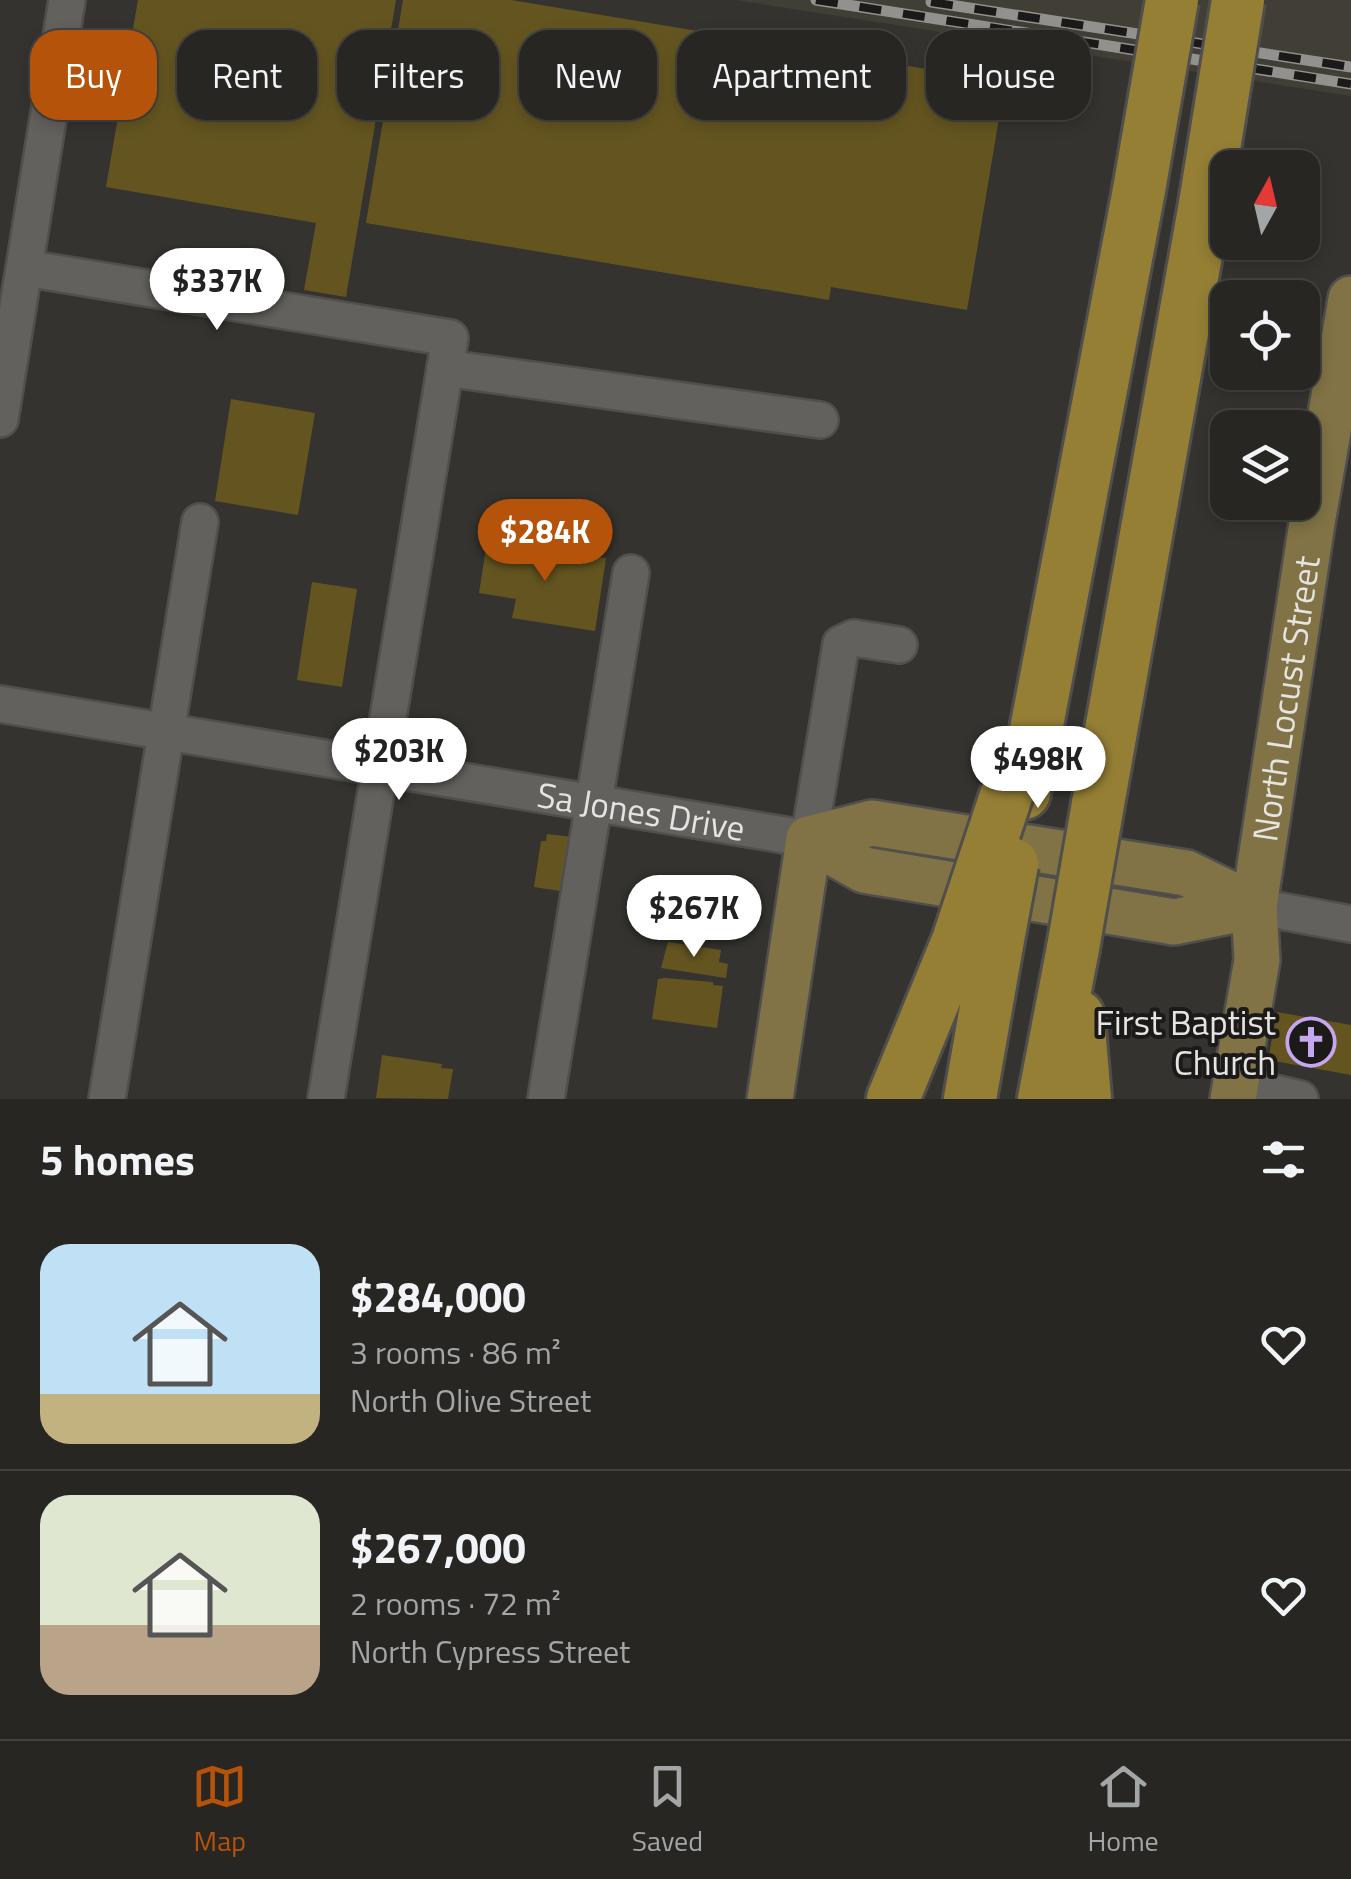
<!DOCTYPE html>
<meta charset="utf-8">
<style>
:root{--surface:#272623;--page:#333230;--text:#f1f3f6;--muted:#a4a5a6;--line:#434341;--accent:#b45309}
body{margin:0;font-family:"Titillium Web",sans-serif;background:var(--page);color:var(--text);height:100vh;display:flex;flex-direction:column;font-size:38px;white-space:nowrap}
*{box-sizing:border-box;margin:0}
p{font-size:32px;color:var(--muted)}
.icon{flex:none;width:55px;height:55px;fill:none;stroke:currentColor;stroke-width:2;stroke-linecap:round;stroke-linejoin:round}
.map{position:relative;height:1099px;overflow:hidden}
.side{display:flex;flex-direction:column;background:var(--surface);flex:1}
.side>*{flex:none}
.hud{position:absolute;left:30px;top:30px;width:1292px;height:90px;display:flex;gap:20px}
.needle{width:65px;rotate:8deg}
.fabs{position:absolute;left:1210px;top:150px;display:grid;gap:20px}
.fabs a{display:grid;place-items:center;width:110px;height:110px;border-radius:20px;background:var(--surface);box-shadow:0 5px 15px #0003,0 0 0 2px var(--line);font-size:50px}
.price{position:absolute;translate:-50% -85px;padding:0 22px;border-radius:35px;background:#fff;color:#222;font-size:32px;line-height:65px;filter:drop-shadow(0 2px 5px #0008)}
.price::after{content:'';position:absolute;left:50%;top:60px;width:30px;height:22px;margin-left:-15px;background:inherit;clip-path:polygon(0 0,100% 0,50% 100%)}
.price.on{background:var(--accent);color:#fff}
ul{padding:0;list-style:none}
li{display:flex;align-items:center;gap:30px;height:250px;padding:0 40px}
li+li{border-top:2px solid var(--line)}
li span{display:grid;place-items:center;flex:none;width:280px;height:200px;border-radius:30px;color:#555}
li>.icon{margin-inline-start:auto}
span .icon{width:120px;height:120px;fill:#fffc;stroke-width:1}
li b{font-size:42px}
h2{display:flex;justify-content:space-between;align-items:center;height:120px;padding:0 40px;font-size:42px}
.pill{padding:0 35px;border-radius:30px;background:var(--surface);box-shadow:0 5px 15px #0003,0 0 0 2px var(--line);font-size:35px;line-height:90px}
.pill.on{background:var(--accent);color:#fff}
.tab-bar{display:flex;justify-content:space-around;align-items:center;height:140px;border-top:2px solid var(--line);background:var(--surface);font-size:28px;color:var(--muted)}
.tab-bar a{display:grid;justify-items:center;gap:5px}
.tab-bar .on{color:var(--accent)}
.map>svg:first-child{display:block}
</style>
<div class="map">
<svg width="1351" height="1099" viewBox="0 0 1351 1099">
<rect width="100%" height="100%" fill="#34332f"/>
<path fill="#413e36" d="M 735,0 L 1351,0 L 1351,96 Z"/>
<path fill="#645520" d="M 138,0 L 396,0 L 346,297 L 304,290 L 316,223 L 106,187 Z
M 403,0 L 511,0 L 1005,82 L 967,310 L 831,287 L 829,300 L 366,223 Z
M 231,399 L 315,413 L 298,515 L 215,501 Z
M 487,542 L 606,558 L 595,631 L 512,618 L 516,599 L 479,593 Z
M 312,582 L 357,589 L 342,687 L 297,680 Z
M 547,834 L 573,837 L 566,892 L 534,887 L 541,841 L 546,841 Z
M 668,942 L 721,950 L 719,962 L 728,964 L 726,978 L 661,968 Z
M 665,978 L 713,982 L 713,985 L 723,986 L 717,1028 L 652,1019 L 658,979 Z
M 1277,1012 L 1351,1025 L 1351,1075 L 1268,1060 Z
M 382,1055 L 442,1064 L 441,1068 L 453,1069 L 448,1099 L 376,1098 Z"/>
<g fill="none" stroke-linecap="round" stroke-linejoin="round">
<g stroke="#504f4c" stroke-width="40">
<g id="minor">
<path d="M 25,268 L 450,338 L 326,1099"/>
<path d="M 445,368 L 820,420"/>
<path d="M 0,419 L 67,0"/>
<path id="s1" d="M 0,704 L 809,839 L 841,644 L 854,638 L 899,645"/>
<path d="M 1254,906 L 1351,924"/>
<path d="M 1235,1084 L 1300,1099"/>
<path d="M 107,1099 L 200,522"/>
<path d="M 546,1099 L 631,573"/>
</g>
</g>
<g stroke="#504f4c" stroke-width="50">
<g id="major">
<path d="M 809,839 L 864,870 L 1174,922 L 1254,906"/>
<path d="M 809,839 L 872,823 L 1186,873 L 1254,906"/>
<path d="M 770,1099 L 809,839"/>
<path id="s2" d="M 1233,1099 L 1257,960 L 1254,906 L 1312,523 L 1351,299"/>
</g>
</g>
<g stroke="#504f4c" stroke-width="58">
<path id="highway" d="M 1024,793 L 1139,190
M 1098,804 L 1205,204
M 1078,1016 L 1085,1099
M 893,1099 L 958,941
M 970,1099 L 997,945
M 1044,1099 L 1073,948"/>
</g>
<use href="#minor" stroke="#63615e" stroke-width="35"/>
<use href="#major" stroke="#817345" stroke-width="45"/>
<use href="#highway" stroke="#957f35" stroke-width="52"/>
<g stroke="#92918e" stroke-width="11">
<path id="rail" d="M 816,0 L 1351,84
M 931,2 L 1351,67"/>
</g>
<use href="#rail" stroke="#1b1a19" stroke-width="8" stroke-dasharray="22" stroke-linecap="butt"/>
<g stroke="#504f4c" stroke-width="58" stroke-linecap="butt">
<path id="highway-bridge" d="M 1139,190 L 1172,0
M 1205,204 L 1238,0
M 958,941 L 1007,793
M 997,945 L 1012,864
M 1073,948 L 1098,804"/>
</g>
<use href="#highway-bridge" stroke="#957f35" stroke-width="52"/>
</g>
<defs>
<g id="church-ring" transform="scale(2.5)"><circle r="9.5" fill="#1b1a19" stroke="#c5a7f1" stroke-width="1.5"/><path d="M-1.2-6h2.4v3.5h3.3v2.4h-3.3V6h-2.4V-.1h-3.3v-2.4h3.3Z" fill="#c5a7f1"/></g>
</defs>
<g fill-rule="evenodd">
<use href="#church-ring" x="1311" y="1042"/>
</g>
<g text-anchor="middle" dominant-baseline="central" stroke-width="8" stroke-linejoin="round" paint-order="stroke">
<g font-size="35" fill="#e5e4e2" stroke="#1b1a19">
<text stroke="none"><textPath href="#s2" startOffset="405">North Locust Street</textPath></text>
<text stroke="none"><textPath href="#s1" startOffset="650">Sa Jones Drive</textPath></text>
</g>
<g font-size="35" fill="#e5e4e2" stroke="#1b1a19" text-anchor="end">
<text x="1276" y="1022">First Baptist<tspan x="1276" dy="40">Church</tspan></text>
</g>
</g>
</svg>
<div class="fabs">
<a><svg class="needle" viewBox="-14 -14 28 28"><path d="M0-13l5 13h-10z" fill="#e53935"/><path d="M0 13l5-13h-10z" fill="#a4a5a6"/></svg></a>
<a><svg class="icon" aria-label="locate" viewBox="0 0 24 24"><circle cx="12" cy="12" r="6"/><path d="M12 2v4M12 18v4M2 12h4M18 12h4"/></svg></a>
<a><svg class="icon" aria-label="layers" viewBox="0 0 24 24"><path d="M12 4l9 5-9 5-9-5zM3 14l9 5 9-5"/></svg></a>
</div>
<b class="price" style="left:217px;top:333px">$337K</b>
<b class="price on" style="left:545px;top:584px">$284K</b>
<b class="price" style="left:399px;top:803px">$203K</b>
<b class="price" style="left:1038px;top:811px">$498K</b>
<b class="price" style="left:694px;top:960px">$267K</b>
<div class="hud">
<a class="pill on">Buy</a>
<a class="pill">Rent</a>
<a class="pill">Filters</a>
<a class="pill">New</a>
<a class="pill">Apartment</a>
<a class="pill">House</a>
</div>
</div>
<section class="side">
<h2>5 homes<svg class="icon" aria-label="filters" viewBox="0 0 24 24"><path d="M4 7h16M4 17h16"/><circle cx="9" cy="7" r="2"/><circle cx="15" cy="17" r="2"/></svg></h2>
<ul>
<li><span style="background:linear-gradient(#bfe0f5 75%,#c2b280 0)"><svg class="icon" aria-label="home" viewBox="0 0 24 24"><path d="M3 11l9-7 9 7M6 9v11h12V9"/></svg></span><div><b>$284,000</b><p>3 rooms · 86 m²</p><p>North Olive Street</p></div><svg class="icon" aria-label="heart" viewBox="0 0 24 24"><path d="M12 20l-8-8c-3-5 5-10 8-4 3-6 11-1 8 4z"/></svg></li>
<li><span style="background:linear-gradient(#dfe7d0 65%,#b9a48a 0)"><svg class="icon" aria-label="home" viewBox="0 0 24 24"><path d="M3 11l9-7 9 7M6 9v11h12V9"/></svg></span><div><b>$267,000</b><p>2 rooms · 72 m²</p><p>North Cypress Street</p></div><svg class="icon" aria-label="heart" viewBox="0 0 24 24"><path d="M12 20l-8-8c-3-5 5-10 8-4 3-6 11-1 8 4z"/></svg></li>
</ul>
</section>
<nav class="tab-bar">
<a class="on"><svg class="icon" aria-label="map" viewBox="0 0 24 24"><path d="M3 6l6-2 6 2 6-2v14l-6 2-6-2-6 2zM9 4v14M15 6v14"/></svg>Map</a>
<a><svg class="icon" aria-label="saved" viewBox="0 0 24 24"><path d="M7 4h10v16l-5-4-5 4z"/></svg>Saved</a>
<a><svg class="icon" aria-label="home" viewBox="0 0 24 24"><path d="M3 11l9-7 9 7M6 9v11h12V9"/></svg>Home</a>
</nav>
